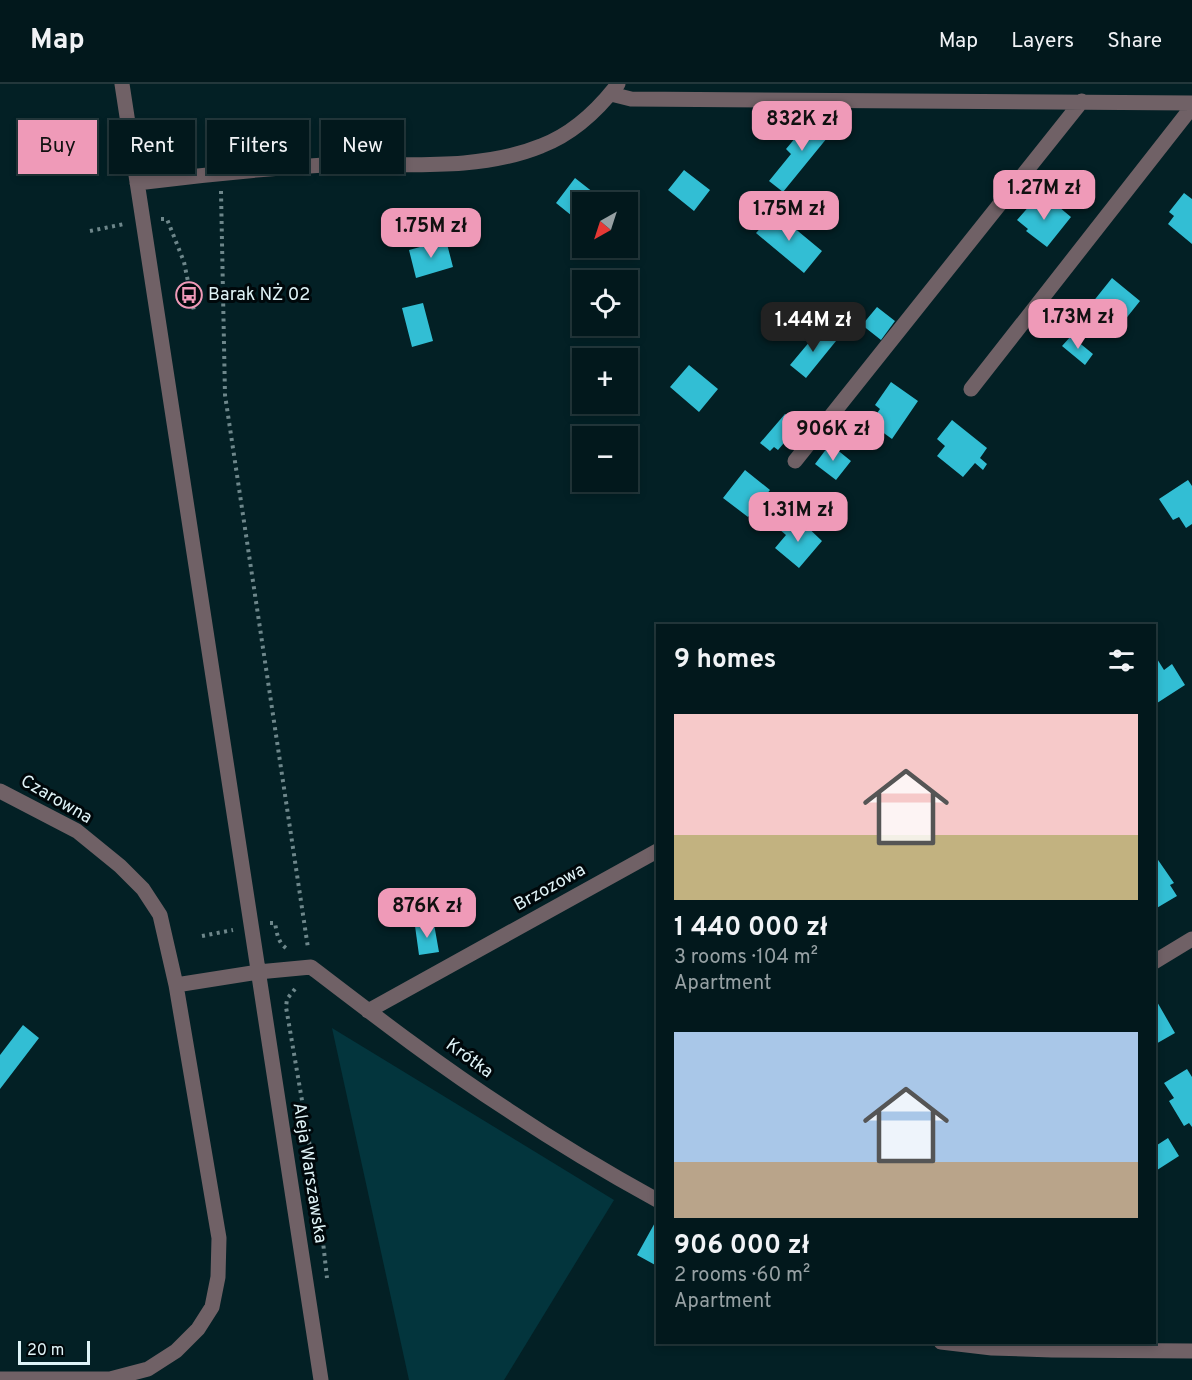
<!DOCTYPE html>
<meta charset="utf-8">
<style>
:root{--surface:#02181c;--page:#102529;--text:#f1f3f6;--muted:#96a0a3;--line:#23373b;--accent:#ef9ab8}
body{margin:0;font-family:Overpass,sans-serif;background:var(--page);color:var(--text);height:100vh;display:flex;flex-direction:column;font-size:22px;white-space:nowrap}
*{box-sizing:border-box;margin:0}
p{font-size:20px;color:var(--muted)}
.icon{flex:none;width:33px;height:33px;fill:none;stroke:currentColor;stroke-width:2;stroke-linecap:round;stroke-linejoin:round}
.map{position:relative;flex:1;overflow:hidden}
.sheet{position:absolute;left:656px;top:540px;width:500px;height:720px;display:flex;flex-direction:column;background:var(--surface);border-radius:0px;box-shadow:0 3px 9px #0003,0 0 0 2px var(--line)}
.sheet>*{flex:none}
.banner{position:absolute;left:18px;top:36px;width:548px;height:54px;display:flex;gap:12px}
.needle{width:39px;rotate:219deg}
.controls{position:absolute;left:572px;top:108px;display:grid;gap:12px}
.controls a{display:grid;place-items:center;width:66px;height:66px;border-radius:0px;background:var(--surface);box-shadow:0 3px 9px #0003,0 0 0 2px var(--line);font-size:30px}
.scale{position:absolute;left:18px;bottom:15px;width:72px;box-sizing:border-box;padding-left:6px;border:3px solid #dff3f7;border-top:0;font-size:16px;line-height:21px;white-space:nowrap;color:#dff3f7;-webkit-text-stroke:4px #00080b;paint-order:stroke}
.price{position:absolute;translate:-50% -51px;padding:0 14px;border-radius:12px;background:var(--accent);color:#111;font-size:20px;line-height:39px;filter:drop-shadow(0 2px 3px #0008)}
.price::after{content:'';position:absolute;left:50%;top:36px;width:18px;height:14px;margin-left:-9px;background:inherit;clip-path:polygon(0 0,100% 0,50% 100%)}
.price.on{background:#222;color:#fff}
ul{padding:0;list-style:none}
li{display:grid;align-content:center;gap:12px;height:318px;padding:0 18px}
li span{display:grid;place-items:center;height:186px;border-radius:0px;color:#555}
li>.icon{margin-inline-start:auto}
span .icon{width:108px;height:108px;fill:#fffc;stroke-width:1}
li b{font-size:26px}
h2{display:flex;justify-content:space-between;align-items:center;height:72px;padding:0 18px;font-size:26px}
.pill{padding:0 21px;border-radius:0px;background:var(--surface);box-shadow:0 3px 9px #0003,0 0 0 2px var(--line);font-size:21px;line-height:54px}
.pill.on{background:var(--accent);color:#111}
header{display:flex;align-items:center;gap:36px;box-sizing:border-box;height:84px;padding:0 30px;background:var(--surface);border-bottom:2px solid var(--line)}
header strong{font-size:28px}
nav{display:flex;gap:33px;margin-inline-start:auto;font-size:21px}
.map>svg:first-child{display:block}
</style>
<header>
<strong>Map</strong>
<nav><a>Map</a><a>Layers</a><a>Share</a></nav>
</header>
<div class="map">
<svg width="1192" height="1296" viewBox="0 0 1192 1296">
<rect width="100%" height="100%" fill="#032025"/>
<path fill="#03353d" d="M 332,944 L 614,1116 L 504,1296 L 409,1296 Z"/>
<path fill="#32bed4" d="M 823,32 L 836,43 L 783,108 L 769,97 L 791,70 L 786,65 L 801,47 L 807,41 L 812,45 Z
M 684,86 L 710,106 L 694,127 L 668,106 Z
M 575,94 L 603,116 L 601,118 L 582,118 L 582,140 L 556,119 Z
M 1184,109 L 1192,115 L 1192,160 L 1168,140 L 1174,132 L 1169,128 Z
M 1039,111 L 1057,125 L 1059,123 L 1071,133 L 1047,163 L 1026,147 L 1028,145 L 1017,136 Z
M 775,128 L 822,167 L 804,189 L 756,149 Z
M 446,156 L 453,183 L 416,194 L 409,166 Z
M 1112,194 L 1140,217 L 1120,242 L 1092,219 Z
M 423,219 L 433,257 L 412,263 L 402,224 Z
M 877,223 L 895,237 L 881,256 L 862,241 Z
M 821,244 L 836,257 L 806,294 L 790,281 Z
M 1071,252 L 1093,270 L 1085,281 L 1062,262 Z
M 689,281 L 718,305 L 699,328 L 670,303 Z
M 891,298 L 918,317 L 892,355 L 870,339 L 880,325 L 875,321 Z
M 785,330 L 789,333 L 785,337 L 795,346 L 778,366 L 774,363 L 770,367 L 760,359 Z
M 952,336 L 987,364 L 980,374 L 987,380 L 983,386 L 975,379 L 963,393 L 937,372 L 945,362 L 937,355 Z
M 830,360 L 851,377 L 836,396 L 815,380 Z
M 745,386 L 770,406 L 748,433 L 723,414 Z
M 1188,396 L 1192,402 L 1192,440 L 1186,444 L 1179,433 L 1173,436 L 1159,415 Z
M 799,435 L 822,457 L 799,484 L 775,464 L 786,451 L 779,445 L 787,437 L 793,442 Z
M 1154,570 L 1164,586 L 1172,580 L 1185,601 L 1154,621 Z
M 1154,770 L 1174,799 L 1170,801 L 1177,812 L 1155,825 Z
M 434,840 L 439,868 L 419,871 L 415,842 Z
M 1156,916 L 1175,949 L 1154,961 L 1154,917 Z
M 23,941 L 39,954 L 0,1005 L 0,971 Z
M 1187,985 L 1192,993 L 1192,1043 L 1189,1039 L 1184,1042 L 1169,1017 L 1174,1014 L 1164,999 Z
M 1168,1054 L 1179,1072 L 1154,1088 L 1154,1063 Z
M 657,1135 L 657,1182 L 637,1171 Z"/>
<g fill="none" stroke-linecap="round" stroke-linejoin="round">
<path stroke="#6e878b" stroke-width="4" stroke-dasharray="3 4.5" stroke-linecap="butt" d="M 221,107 L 225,311 L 308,864
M 161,135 L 167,135 L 184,178 L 194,227
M 90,147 L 124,140
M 270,839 L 275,839 C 277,850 278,860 289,866
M 202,852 L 233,846
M 295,905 L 287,915 L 286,923 L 317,1104 L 327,1194"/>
<path stroke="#706166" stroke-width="15" d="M 122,0 L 321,1296
M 611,10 L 631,15 L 1192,19
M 137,99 C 200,91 261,85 324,81 C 394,78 475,89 541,62 C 573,50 598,26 618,0
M 971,305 L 1192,23
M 795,377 L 1082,17
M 0,707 L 77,747 L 120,782 L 143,805 L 160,831 L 176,901 L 219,1154 L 218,1193 L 212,1223 L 198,1245 L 176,1267 L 148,1285 L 110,1295 L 0,1295
M 1154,878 L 1192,855
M 176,901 L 258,888 L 311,883 C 375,932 440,982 508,1026 C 556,1058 606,1088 657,1116
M 368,927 L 657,767
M 941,1258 L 992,1264 L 1052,1266 L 1192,1267"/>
</g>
<defs>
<g id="bus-ring" transform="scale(1.35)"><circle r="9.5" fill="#00080b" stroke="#ef9ab8" stroke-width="1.5"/><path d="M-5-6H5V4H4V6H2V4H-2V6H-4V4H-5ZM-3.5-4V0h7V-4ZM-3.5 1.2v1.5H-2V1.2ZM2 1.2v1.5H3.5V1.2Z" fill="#ef9ab8"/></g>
</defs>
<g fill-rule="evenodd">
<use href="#bus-ring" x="189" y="211"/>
</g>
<g text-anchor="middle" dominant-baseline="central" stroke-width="6" stroke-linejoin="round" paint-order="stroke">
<g font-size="18" fill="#dff3f7" stroke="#00080b" text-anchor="start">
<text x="208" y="211">Barak NŻ 02</text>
</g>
<g font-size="18" fill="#dff3f7" stroke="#00080b">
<text transform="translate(56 716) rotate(30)">Czarowna</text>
<text transform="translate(550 804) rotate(-29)">Brzozowa</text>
<text transform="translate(469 975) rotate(36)">Krótka</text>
<text transform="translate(309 1089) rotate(81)">Aleja Warszawska</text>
</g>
</g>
</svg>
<div class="controls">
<a><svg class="needle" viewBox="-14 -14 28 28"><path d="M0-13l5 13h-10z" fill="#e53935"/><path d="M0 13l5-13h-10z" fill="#96a0a3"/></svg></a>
<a><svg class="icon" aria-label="locate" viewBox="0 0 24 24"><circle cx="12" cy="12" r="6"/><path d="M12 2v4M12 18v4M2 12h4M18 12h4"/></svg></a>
<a>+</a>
<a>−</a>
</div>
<div class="scale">20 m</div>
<b class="price" style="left:802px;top:68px">832K zł</b>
<b class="price" style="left:1044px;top:137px">1.27M zł</b>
<b class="price" style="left:789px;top:158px">1.75M zł</b>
<b class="price" style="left:431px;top:175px">1.75M zł</b>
<b class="price" style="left:1078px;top:266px">1.73M zł</b>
<b class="price on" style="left:813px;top:269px">1.44M zł</b>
<b class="price" style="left:833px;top:378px">906K zł</b>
<b class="price" style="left:798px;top:459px">1.31M zł</b>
<b class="price" style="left:427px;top:855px">876K zł</b>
<div class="banner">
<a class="pill on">Buy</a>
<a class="pill">Rent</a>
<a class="pill">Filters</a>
<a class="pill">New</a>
</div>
<section class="sheet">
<h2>9 homes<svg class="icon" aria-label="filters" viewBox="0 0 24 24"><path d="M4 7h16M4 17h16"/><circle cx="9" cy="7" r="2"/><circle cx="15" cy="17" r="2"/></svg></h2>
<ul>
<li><span style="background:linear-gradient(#f6c9c9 65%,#c2b280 0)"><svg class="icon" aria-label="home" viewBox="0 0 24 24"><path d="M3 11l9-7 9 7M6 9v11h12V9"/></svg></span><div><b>1 440 000 zł</b><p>3 rooms · 104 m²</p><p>Apartment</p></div></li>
<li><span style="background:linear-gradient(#a9c7e8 70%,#b9a48a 0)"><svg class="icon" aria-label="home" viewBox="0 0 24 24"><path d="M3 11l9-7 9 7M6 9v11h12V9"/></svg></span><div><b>906 000 zł</b><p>2 rooms · 60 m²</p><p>Apartment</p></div></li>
</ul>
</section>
</div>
